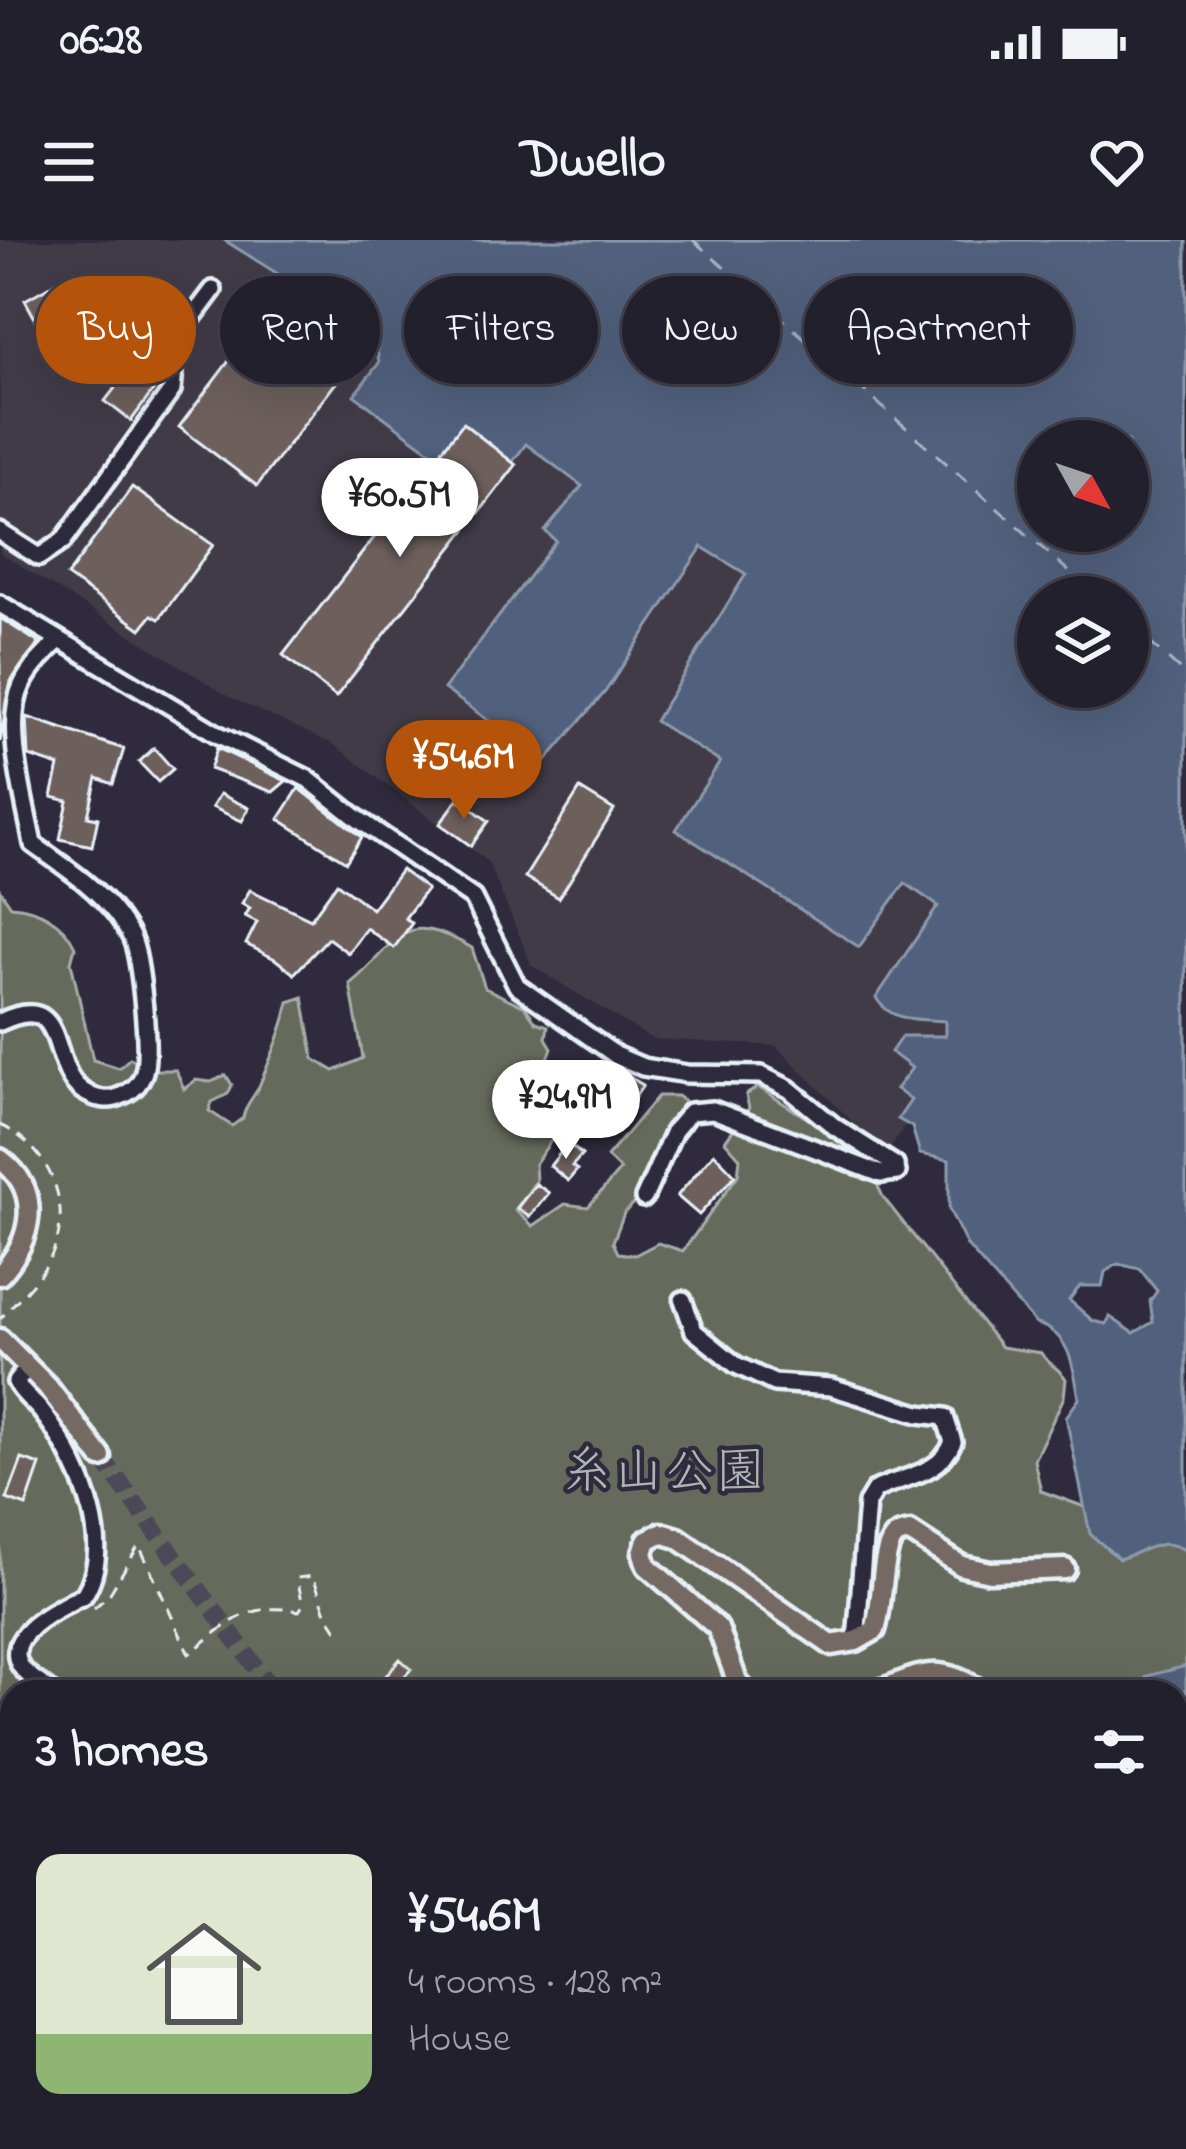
<!DOCTYPE html>
<meta charset="utf-8">
<style>
:root{--surface:#23202e;--page:#2f2d3a;--text:#f1f3f6;--muted:#a3a3aa;--line:#403e4a;--accent:#b45309}
body{margin:0;font-family:"Indie Flower","Klee One",sans-serif;background:var(--page);color:var(--text);height:100vh;display:flex;flex-direction:column;font-size:45px;white-space:nowrap}
*{box-sizing:border-box;margin:0}
p{font-size:39px;color:var(--muted)}
.icon{flex:none;width:66px;height:66px;fill:none;stroke:currentColor;stroke-width:2;stroke-linecap:round;stroke-linejoin:round}
.map{position:relative;flex:1;overflow:hidden}
.details{position:absolute;left:0px;top:1440px;width:1188px;height:471px;display:flex;flex-direction:column;background:var(--surface);border-radius:36px 36px 0 0;box-shadow:0 12px 48px #0002,0 0 0 3px var(--line)}
.details>*{flex:none}
.top-card{position:absolute;left:36px;top:36px;width:1116px;height:108px;display:flex;gap:24px}
.needle{width:78px;rotate:130deg}
.fabs{position:absolute;left:1017px;top:180px;display:grid;gap:24px}
.fabs a{display:grid;place-items:center;width:132px;height:132px;border-radius:50%;background:var(--surface);box-shadow:0 12px 48px #0002,0 0 0 3px var(--line);font-size:60px}
.price{position:absolute;translate:-50% -102px;padding:0 27px;border-radius:42px;background:#fff;color:#222;font-size:39px;line-height:78px;filter:drop-shadow(0 3px 6px #0008)}
.price::after{content:'';position:absolute;left:50%;top:72px;width:36px;height:27px;margin-left:-18px;background:inherit;clip-path:polygon(0 0,100% 0,50% 100%)}
.price.active{background:var(--accent);color:#fff}
ul{padding:0;list-style:none}
li{display:flex;align-items:center;gap:36px;height:300px;padding:0 36px}
li span{display:grid;place-items:center;flex:none;width:336px;height:240px;border-radius:24px;color:#555}
li>.icon{margin-inline-start:auto}
span .icon{width:144px;height:144px;fill:#fffc;stroke-width:1}
li b{font-size:51px}
h2{display:flex;justify-content:space-between;align-items:center;height:144px;padding:0 36px;font-size:51px}
.tag{padding:0 42px;border-radius:54px;background:var(--surface);box-shadow:0 12px 48px #0002,0 0 0 3px var(--line);font-size:42px;line-height:108px}
.tag.active{background:var(--accent);color:#fff}
.status{display:flex;justify-content:space-between;align-items:center;height:84px;padding:0 60px;background:var(--surface);direction:ltr}
.status svg{height:33px;fill:currentColor}
header{display:flex;justify-content:space-between;align-items:center;height:156px;padding:0 36px;background:var(--surface);font-size:54px;font-weight:800}
.map>svg:first-child{display:block}
</style>
<div class="status"><b>06:28</b><svg viewBox="0 0 49 12"><path d="M0 12V9h3v3zM5 12V6h3v6zM10 12V3h3v9zM15 12V0h3v12zM26 1h20v11H26zM47 4h2v5h-2z"/></svg></div>
<header><svg class="icon" aria-label="menu" viewBox="0 0 24 24"><path d="M4 6h16M4 12h16M4 18h16"/></svg>Dwello<svg class="icon" aria-label="heart" viewBox="0 0 24 24"><path d="M12 20l-8-8c-3-5 5-10 8-4 3-6 11-1 8 4z"/></svg></header>
<div class="map">
<svg width="1186" height="1909" viewBox="0 0 1186 1909">
<rect width="100%" height="100%" fill="#2f2a3d"/>
<filter id="ink" filterUnits="userSpaceOnUse"><feTurbulence type="fractalNoise" baseFrequency=".00833" numOctaves="2"/><feDisplacementMap in="SourceGraphic" scale="24" xChannelSelector="R" yChannelSelector="G"/><feConvolveMatrix kernelMatrix="1 2 1 2 8 2 1 2 1" color-interpolation-filters="sRGB"/></filter>
<g filter="url(#ink)">
<path fill="#413a46" d="M 0,0 L 224,0 L 375,95 L 379,123 L 355,155 L 489,253 L 525,204 L 582,246 L 546,291 L 556,300 L 444,448 L 545,521 L 605,452 L 703,307 L 747,335 L 655,481 L 939,666 L 876,758 L 898,778 L 945,781 L 945,797 L 902,796 L 892,813 L 912,828 L 911,860 L 898,878 L 906,884 L 886,915 L 776,806 L 652,799 L 532,726 L 488,622 L 333,504 L 231,458 L 0,313 Z"/>
<path fill="#666a5b" stroke="#a7aeaa" stroke-width="3" d="M 0,650 L 11,666 C 38,668 64,681 75,707 L 71,722 L 93,820 L 119,828 L 130,818 L 154,830 L 176,830 L 184,849 L 196,840 L 211,842 L 226,835 L 232,845 L 228,854 L 212,862 L 209,871 L 232,886 L 243,878 C 245,863 255,857 260,844 C 271,817 283,791 289,762 L 303,757 L 314,819 L 334,831 L 363,818 L 350,744 C 400,702 398,666 472,708 L 485,748 L 525,767 L 536,782 L 548,786 L 546,798 L 552,808 L 547,821 L 545,853 L 562,858 L 568,876 L 535,924 L 536,941 L 515,970 L 533,986 L 565,964 L 588,967 L 620,930 L 607,917 L 658,856 L 677,856 L 692,867 L 640,957 L 624,973 L 613,1002 L 618,1013 L 635,1015 L 658,1003 L 683,1011 L 738,935 L 740,918 L 725,901 L 749,868 L 746,855 L 758,847 L 863,914 L 883,957 L 1001,1107 L 1041,1113 C 1048,1124 1059,1128 1066,1139 L 1064,1157 L 1034,1220 L 1041,1251 L 1137,1286 L 1186,1310 L 1186,1494 L 1176,1452 L 12,1452 L 12,1899 L 941,1899 L 934,1909 L 0,1909 Z"/>
<path fill="#51607b" stroke="#8d9aad" stroke-width="3" fill-rule="evenodd" d="M 224,0 L 1186,0 L 1186,1311 C 1161,1295 1145,1312 1119,1319 L 1090,1294 L 1066,1177 L 1079,1159 C 1074,1128 1070,1092 1036,1084 L 967,1006 L 949,969 L 949,920 L 920,914 L 912,887 L 898,879 L 911,860 L 896,849 L 912,828 L 891,812 L 902,796 L 945,796 L 945,781 C 918,778 893,784 876,758 L 938,666 L 905,643 L 859,707 L 676,590 L 720,522 L 655,481 L 746,334 L 702,307 L 605,452 L 546,521 L 444,449 L 556,301 L 545,291 L 582,246 L 526,204 L 488,254 L 354,155 L 379,123 L 375,95 ZM 1038,201 L 1128,201 L 1128,291 L 1038,291 ZM 1038,357 L 1128,357 L 1128,447 L 1038,447 ZM 1118,1024 L 1140,1029 L 1157,1051 L 1150,1061 L 1153,1082 L 1134,1093 L 1110,1077 L 1106,1084 L 1093,1081 L 1069,1060 L 1080,1046 L 1102,1046 L 1105,1032 Z
M 1186,1426 L 1186,1909 L 832,1909 L 836,1899 L 1176,1899 L 1176,1452 L 1130,1452 L 1141,1446 L 1147,1436 Z
M 9,1883 L 12,1884 L 12,1899 L 52,1899 L 65,1909 L 0,1909 L 0,1890 Z"/>
<g fill="none" stroke-linecap="round" stroke-linejoin="round">
<path stroke="#acb7c6" stroke-width="3" stroke-dasharray="15 12" stroke-linecap="butt" d="M 693,0 L 1098,357
M 1128,383 L 1186,435"/>
</g>
<path fill="#6c5e5b" stroke="#e8f1f8" stroke-width="3" d="M 75,32 L 105,87 L 55,115 L 25,60 Z
M 272,64 L 351,123 L 257,246 L 179,187 Z
M 142,113 L 162,128 L 161,140 L 131,181 L 105,161 Z
M 463,183 L 516,225 L 336,457 L 283,415 Z
M 132,247 L 213,305 L 159,379 L 152,375 L 141,389 L 67,336 Z
M 0,378 L 39,403 L 11,441 L 0,502 Z
M 27,477 L 124,509 L 113,544 L 97,538 L 88,576 L 98,578 L 92,606 L 60,599 L 68,561 L 52,557 L 59,526 L 29,516 Z
M 154,508 L 173,529 L 158,542 L 139,522 Z
M 217,508 L 286,541 L 273,552 L 210,529 Z
M 299,548 L 362,597 L 346,622 L 279,579 Z
M 580,549 L 614,570 L 559,658 L 525,637 Z
M 220,554 L 249,568 L 242,581 L 212,567 Z
M 458,559 L 489,581 L 471,606 L 440,584 Z
M 401,630 L 427,649 L 405,678 L 412,683 L 394,708 L 366,688 L 348,713 L 328,698 L 294,734 L 275,719 L 246,704 L 257,682 L 245,676 L 250,668 L 242,663 L 250,650 L 311,679 L 337,643 L 372,669 Z
M 614,828 L 643,845 L 619,882 L 591,864 Z
M 568,903 L 582,915 L 572,926 L 577,930 L 568,941 L 550,926 Z
M 714,913 L 735,935 L 699,975 L 677,956 Z
M 536,944 L 549,953 L 529,977 L 517,968 Z
M 22,1219 L 40,1225 L 26,1266 L 7,1259 Z
M 400,1419 L 411,1429 L 396,1446 L 385,1437 Z"/>
<g fill="none" stroke-linecap="round" stroke-linejoin="round">
<path stroke="#4b4859" stroke-width="18" stroke-dasharray="18 9" stroke-linecap="butt" d="M 101,1217 L 274,1452"/>
<g stroke="#e8f1f8" stroke-width="24">
<path id="minor" d="M 0,292 L 39,317 L 63,301 L 172,150 L 177,98 L 213,50
M 0,364 L 219,495 L 308,539 L 358,579 L 473,658 L 517,746 L 617,816 L 643,827 L 687,834 L 761,835 L 789,849 L 835,887 L 895,925 L 897,932 L 881,934 L 713,870 L 690,872 L 674,891 L 644,958
M 0,782 C 74,747 44,833 88,854 C 99,860 112,861 123,855 C 135,850 143,840 145,827 C 149,806 141,719 132,699 C 129,691 122,682 117,675 C 94,645 63,626 33,604 C 25,562 3,484 22,445 C 30,428 45,414 58,401
M 683,1060 L 694,1091 L 736,1125 L 774,1143 L 831,1147 L 919,1174 L 945,1177 L 953,1202 C 939,1236 905,1235 875,1250 L 867,1263 L 856,1401
M 28,1127 L 16,1142 C 22,1154 33,1161 41,1171 C 76,1215 118,1302 84,1355 C 63,1366 0,1394 21,1427 C 28,1437 42,1444 51,1452
M 351,1450 L 353,1452"/>
</g>
<g stroke="#e8f1f8" stroke-width="27">
<path id="major" d="M 0,919 C 44,951 32,1000 0,1035
M 0,1099 L 47,1146 L 101,1217
M 746,1452 L 737,1441 L 718,1388 L 647,1326 L 643,1313 L 647,1300 L 661,1293 L 678,1298 L 831,1405 L 856,1401 L 875,1390 C 883,1367 881,1317 892,1301 C 897,1293 902,1294 910,1292 L 962,1326 L 990,1332 L 1065,1329
M 874,1452 C 923,1435 935,1421 983,1452"/>
</g>
<path stroke="#e8f1f8" stroke-width="3" stroke-dasharray="12 9" stroke-linecap="butt" d="M 0,885 C 47,906 74,962 53,1012 C 43,1037 18,1058 0,1079
M 94,1368 L 109,1355 L 139,1305 L 189,1414 C 226,1385 248,1361 299,1371 L 303,1365 L 297,1338 L 313,1336 L 326,1373 L 337,1390"/>
<use href="#minor" stroke="#2f2a3d" stroke-width="15"/>
<use href="#major" stroke="#756964" stroke-width="18"/>
</g>
</g>
<g text-anchor="middle" dominant-baseline="central" stroke-width="9" stroke-linejoin="round" paint-order="stroke">
<g font-size="51" fill="#aeb4b1" stroke="#2f2a3d">
<text x="664" y="1234">糸山公園</text>
</g>
</g>
</svg>
<div class="fabs">
<a><svg class="needle" viewBox="-14 -14 28 28"><path d="M0-13l5 13h-10z" fill="#e53935"/><path d="M0 13l5-13h-10z" fill="#a3a3aa"/></svg></a>
<a><svg class="icon" aria-label="layers" viewBox="0 0 24 24"><path d="M12 4l9 5-9 5-9-5zM3 14l9 5 9-5"/></svg></a>
</div>
<b class="price" style="left:400px;top:320px">¥60.5M</b>
<b class="price active" style="left:464px;top:582px">¥54.6M</b>
<b class="price" style="left:566px;top:922px">¥24.9M</b>
<div class="top-card">
<a class="tag active">Buy</a>
<a class="tag">Rent</a>
<a class="tag">Filters</a>
<a class="tag">New</a>
<a class="tag">Apartment</a>
</div>
<section class="details">
<h2>3 homes<svg class="icon" aria-label="filters" viewBox="0 0 24 24"><path d="M4 7h16M4 17h16"/><circle cx="9" cy="7" r="2"/><circle cx="15" cy="17" r="2"/></svg></h2>
<ul>
<li><span style="background:linear-gradient(#dfe7d0 75%,#8fb573 0)"><svg class="icon" aria-label="home" viewBox="0 0 24 24"><path d="M3 11l9-7 9 7M6 9v11h12V9"/></svg></span><div><b>¥54.6M</b><p>4 rooms · 128 m²</p><p>House</p></div></li>
</ul>
</section>
</div>
